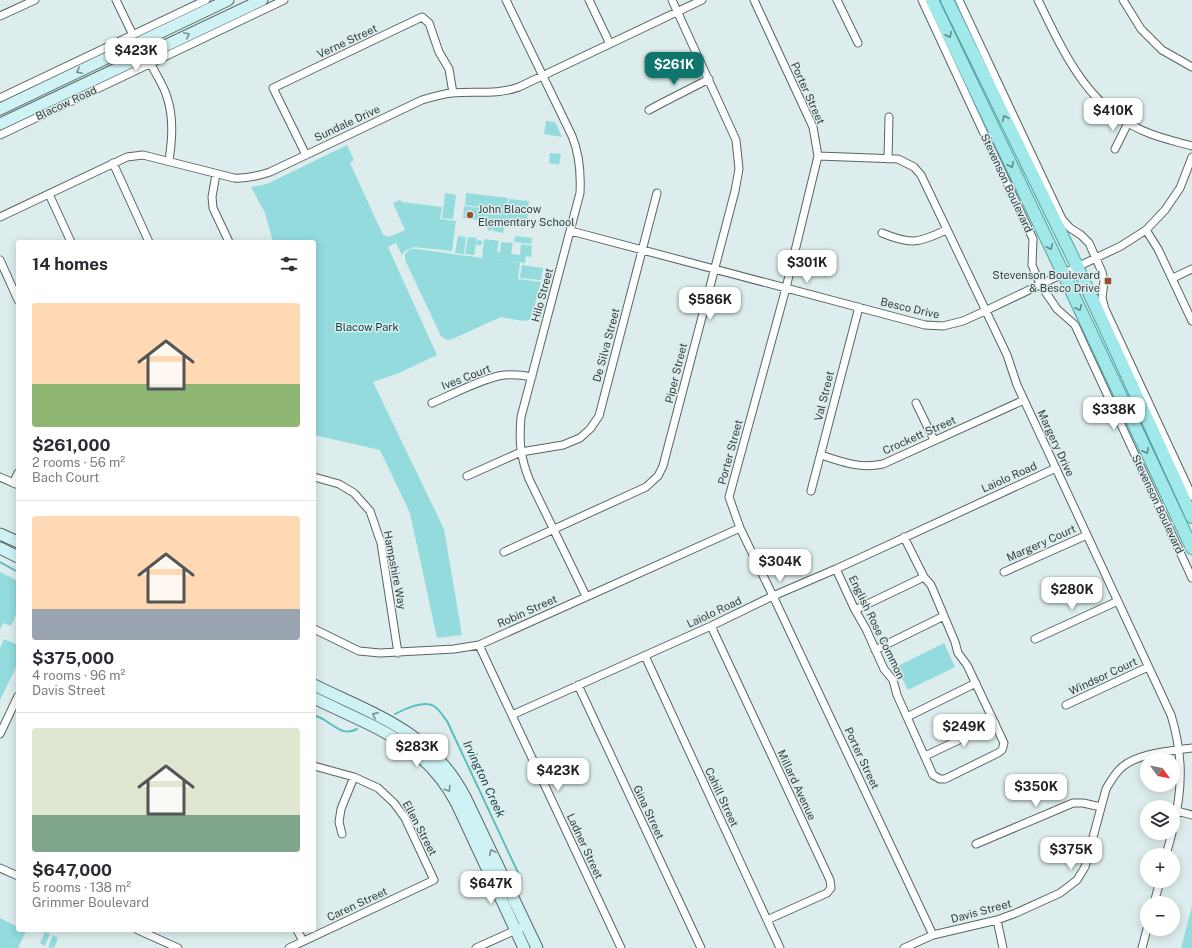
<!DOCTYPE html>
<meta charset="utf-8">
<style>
:root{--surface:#fff;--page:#f2f2f3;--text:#2b2b33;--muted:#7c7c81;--line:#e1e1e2;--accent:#0f766e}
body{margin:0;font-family:"Public Sans",sans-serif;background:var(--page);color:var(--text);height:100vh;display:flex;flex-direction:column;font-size:15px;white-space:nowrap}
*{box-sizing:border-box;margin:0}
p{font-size:13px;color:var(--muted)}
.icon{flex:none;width:22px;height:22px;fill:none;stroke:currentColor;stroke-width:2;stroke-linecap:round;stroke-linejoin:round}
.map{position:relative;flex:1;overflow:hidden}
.side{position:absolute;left:16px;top:240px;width:300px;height:692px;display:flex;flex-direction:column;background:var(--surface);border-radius:4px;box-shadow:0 2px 10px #0003}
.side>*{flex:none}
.needle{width:26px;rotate:122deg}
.controls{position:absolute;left:1140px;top:752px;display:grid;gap:8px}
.controls a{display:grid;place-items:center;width:40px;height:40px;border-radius:50%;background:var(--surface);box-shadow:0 2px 10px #0003;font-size:20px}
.price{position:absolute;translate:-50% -34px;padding:0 9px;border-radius:8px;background:#fff;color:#222;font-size:13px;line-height:26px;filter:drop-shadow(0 1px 2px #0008)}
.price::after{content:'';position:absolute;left:50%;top:24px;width:12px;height:9px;margin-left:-6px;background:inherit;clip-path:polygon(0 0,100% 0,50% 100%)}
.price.current{background:var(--accent);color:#fff}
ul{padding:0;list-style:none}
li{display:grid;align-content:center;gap:8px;height:212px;padding:0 16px}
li+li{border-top:1px solid var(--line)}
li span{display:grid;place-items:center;height:124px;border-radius:4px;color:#555}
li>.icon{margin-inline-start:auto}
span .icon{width:72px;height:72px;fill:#fffc;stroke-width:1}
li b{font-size:17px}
h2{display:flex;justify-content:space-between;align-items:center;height:48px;padding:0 16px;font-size:17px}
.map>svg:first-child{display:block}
</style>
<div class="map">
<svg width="1192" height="948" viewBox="0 0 1192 948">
<rect width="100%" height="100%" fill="#ddeded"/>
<path fill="#93dbdd" d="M 546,121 L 555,122 L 562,137 L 544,134 Z
M 347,145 L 354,160 L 350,163 L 383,235 L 389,237 L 405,230 L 393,203 L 400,200 L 402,202 L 442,207 L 440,219 L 456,221 L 452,251 L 414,247 L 405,251 L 402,255 L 396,243 L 388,247 L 437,355 L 399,373 L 373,382 L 444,529 L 462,635 L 437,638 L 410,513 L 380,450 L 314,435 L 314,242 L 273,242 L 265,213 L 251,187 L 267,184 Z
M 550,153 L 561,154 L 559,165 L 549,163 Z
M 445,193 L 456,195 L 453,219 L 442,218 Z
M 466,193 L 508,198 L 506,210 L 465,205 Z
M 509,199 L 529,201 L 528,213 L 507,211 Z
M 464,206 L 506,211 L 506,218 L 507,211 L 528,214 L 526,226 L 463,218 Z
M 494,223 L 505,224 L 503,233 L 493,231 L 493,229 L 490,231 L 488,230 L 487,227 L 488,225 L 491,224 L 494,226 Z
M 458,236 L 466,237 L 464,254 L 455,253 Z
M 515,236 L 532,238 L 531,244 L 514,242 Z
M 468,237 L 477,238 L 476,241 L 480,240 L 483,242 L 480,246 L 476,244 L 474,255 L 465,254 Z
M 484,239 L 499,241 L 497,252 L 500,253 L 501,242 L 513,243 L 511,254 L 520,255 L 521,244 L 532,246 L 531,257 L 526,256 L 525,263 L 484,258 L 520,263 L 518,279 L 541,282 L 532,315 L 529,320 L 523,321 L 501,317 L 450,340 L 445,339 L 441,336 L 405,260 L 405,254 L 410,249 L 416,249 L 482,258 Z
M 522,265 L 543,268 L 541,280 L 520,278 Z
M 0,572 L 18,581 L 18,610 L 11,626 L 3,623 L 0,629 Z
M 4,639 L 18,645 L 18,663 L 0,700 L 0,648 Z
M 944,643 L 955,667 L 908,690 L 896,667 Z
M 1192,906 L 1192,948 L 1181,948 Z
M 0,918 L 18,927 L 18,930 L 26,931 L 18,948 L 0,948 Z
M 45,932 L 50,934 L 45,946 L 40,943 Z
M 53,935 L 58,938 L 54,948 L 48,947 Z"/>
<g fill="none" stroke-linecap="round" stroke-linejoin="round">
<path stroke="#58bec0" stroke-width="2" d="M 0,562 L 18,572
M 395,714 C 404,709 424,700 434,706 C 439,709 443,716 447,721 L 521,879
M 314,715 C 318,717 322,718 326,721 C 336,727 344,736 357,729"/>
<g stroke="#576565" stroke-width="9">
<path id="street" d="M 116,0 L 133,35
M 506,0 L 572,136 C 580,155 581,173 580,193 L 521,417 C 519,441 520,456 529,479 L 586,596
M 589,0 L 610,44
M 754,0 L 813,127 L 818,156 L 786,288 L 729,497 L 740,528 L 773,596 L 933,935
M 837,0 L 858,43
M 922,0 L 1033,239 L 1032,265 L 1040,284 L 1057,309 L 1075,325 L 1192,578
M 959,0 L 1062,219 L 1070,228 L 1081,235 L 1089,243 L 1102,272 L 1104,281 L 1102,298 L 1105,309 L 1192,496
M 1038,0 C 1065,55 1089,111 1151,134 C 1164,139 1178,142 1192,146
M 1123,0 L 1141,29 L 1162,50 L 1192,67
M 0,16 L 35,0
M 151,64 C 156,75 164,86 167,97 C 174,118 172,140 169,161
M 0,98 L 206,0
M 649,110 L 662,103 L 709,79
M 0,135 L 284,0
M 1115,149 L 1128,123
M 306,155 L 273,88 L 422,17 L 429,23 L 439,52 L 449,69 L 453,93
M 818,156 L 898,159 L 914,167 L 921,175 L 1007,355 L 1017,385 L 1171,715 C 1183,754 1183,788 1173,828
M 888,159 L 889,117
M 113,163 L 149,242
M 216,174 L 212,197 L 213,208 L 229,242
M 49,194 L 71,242
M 0,217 L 127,157 L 143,155 L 234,178 C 247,179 258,176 270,172 L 422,100 C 432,97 442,94 452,93 C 475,91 497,95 519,87 L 702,0
M 1146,230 L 1158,249 L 1192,321
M 571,231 L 925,325 L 943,326 L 963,321 L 985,311 L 1121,246 L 1146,230 L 1165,210 L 1180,188 L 1192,157
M 882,233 C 911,245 919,243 946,230
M 0,260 L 18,300
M 1173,278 L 1192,269
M 432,403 C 453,394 483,378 504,375 C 514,374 523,375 532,377
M 916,403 L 934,440
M 821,455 C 843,462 859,469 883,464 L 1024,400
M 467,476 L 521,452 L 563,445 L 580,438 L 590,429 L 599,416 L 657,193
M 0,477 L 18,485
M 314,477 L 339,484 L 354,493 L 370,511 L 381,543 L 398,653
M 13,483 L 18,473
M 811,491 L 859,307
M 504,552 L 646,487 L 658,476 L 663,466 L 735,191 L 739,169 L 736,140 L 672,0
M 836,569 L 855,610 L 866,629 L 884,669 L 893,680 L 897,695 L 933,775 L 940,779 L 945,779 L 998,753 L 1002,750 L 1004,743 L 967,665 L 958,653 L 955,642 L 931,585 L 924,577 L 904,537
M 1004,572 L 1087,535
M 855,610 L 924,577
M 711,626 L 830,880 L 831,888 L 827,893 L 767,920
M 314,629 L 359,651 L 380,653 L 454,649 L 479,645 L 740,528
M 1035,639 L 1118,601
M 479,645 L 621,948
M 875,650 L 944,616
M 645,656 L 780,948
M 578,685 L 701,948
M 1066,705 L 1148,667
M 512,715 L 711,626 L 773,596 L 836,569 L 1056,468
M 907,717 L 976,683
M 0,734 L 18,696
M 925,756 L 995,723
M 1177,811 L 1192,815
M 342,834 L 339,822 L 341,809 L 354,777
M 976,844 L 1073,803 L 1083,803 L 1101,807
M 1166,855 L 1172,833
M 0,868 L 18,876
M 1154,903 L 1160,881
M 997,920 L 1003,948
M 138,930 L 178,948
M 297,930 L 303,941
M 289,948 L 434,880 L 405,818 L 394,803 L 378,788 L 354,777 L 314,766
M 476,948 L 527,925
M 904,948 L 933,935 L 997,920 L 1016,913 L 1060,893 L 1077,880 L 1085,867 L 1106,789 C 1110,782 1114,775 1120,769 C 1136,753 1171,751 1192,748
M 1142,948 L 1147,929"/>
</g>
<g stroke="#576565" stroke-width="13">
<path id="secondary" d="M 0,109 L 228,0
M 0,124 L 262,0
M 0,534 L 18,542
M 0,548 L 18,557
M 314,685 C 377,716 432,732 466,799 L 537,948
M 314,698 C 373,727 425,742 457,804 L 524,948"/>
</g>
<g stroke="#52a2a4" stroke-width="14">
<path id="primary" d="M 932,0 L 1063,273 L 1192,548
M 947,0 L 1077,266 L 1192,517"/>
</g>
<use href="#street" stroke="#fff" stroke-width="7"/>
<use href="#secondary" stroke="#cff3f4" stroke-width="11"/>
<use href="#primary" stroke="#a0e8e9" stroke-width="12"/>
</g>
<defs><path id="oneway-chevron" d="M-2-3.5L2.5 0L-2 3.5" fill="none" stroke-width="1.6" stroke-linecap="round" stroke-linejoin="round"/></defs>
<g stroke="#7c8f90">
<use href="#oneway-chevron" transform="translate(187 35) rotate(-25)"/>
<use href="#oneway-chevron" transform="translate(79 71) rotate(154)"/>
<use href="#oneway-chevron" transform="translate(375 715) rotate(-154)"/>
<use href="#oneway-chevron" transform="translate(448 789) rotate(58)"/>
<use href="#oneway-chevron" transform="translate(492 852) rotate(-115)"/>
</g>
<g stroke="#678a8b">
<use href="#oneway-chevron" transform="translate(949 35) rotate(64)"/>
<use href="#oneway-chevron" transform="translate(1005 118) rotate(-116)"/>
<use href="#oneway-chevron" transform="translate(1011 165) rotate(64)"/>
<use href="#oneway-chevron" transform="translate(1050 247) rotate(64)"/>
<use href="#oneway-chevron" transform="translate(1079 308) rotate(65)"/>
<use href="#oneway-chevron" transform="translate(1146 451) rotate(65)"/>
</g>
<g fill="#98512a" stroke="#ddeded" stroke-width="1.5">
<circle cx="470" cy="215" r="4"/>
<rect x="1104" y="277" width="8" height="8" rx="2"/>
</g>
<g text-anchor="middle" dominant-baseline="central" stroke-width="3" stroke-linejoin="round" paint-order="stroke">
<g font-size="11" fill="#383e3e" stroke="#ddeded">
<text transform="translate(347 41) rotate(-25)">Verne Street</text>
<text transform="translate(808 93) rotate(66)">Porter Street</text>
<text transform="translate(66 103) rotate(-25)">Blacow Road</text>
<text transform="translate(347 123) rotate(-25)">Sundale Drive</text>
<text transform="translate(1007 183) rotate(65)">Stevenson Boulevard</text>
<text transform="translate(542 295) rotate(-75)">Hilo Street</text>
<text transform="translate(910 308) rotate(13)">Besco Drive</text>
<text transform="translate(606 345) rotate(-75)">De Silva Street</text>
<text transform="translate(676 373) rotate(-76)">Piper Street</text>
<text transform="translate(466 377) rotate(-21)">Ives Court</text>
<text transform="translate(824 396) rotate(-76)">Val Street</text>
<text transform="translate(919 435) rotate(-24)">Crockett Street</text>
<text transform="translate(1056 443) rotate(65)">Margery Drive</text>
<text transform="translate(730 452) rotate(-75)">Porter Street</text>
<text transform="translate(1009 477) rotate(-24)">Laiolo Road</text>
<text transform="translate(1158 504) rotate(65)">Stevenson Boulevard</text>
<text transform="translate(1041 543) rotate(-24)">Margery Court</text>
<text transform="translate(395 570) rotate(79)">Hampshire Way</text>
<text transform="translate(527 611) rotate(-24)">Robin Street</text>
<text transform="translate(714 612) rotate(-25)">Laiolo Road</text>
<text transform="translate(877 627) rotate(64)">English Rose Common</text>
<text transform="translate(1103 676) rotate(-25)">Windsor Court</text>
<text transform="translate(862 758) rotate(65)">Porter Street</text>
<text transform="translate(797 785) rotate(65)">Millard Avenue</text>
<text transform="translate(722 797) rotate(65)">Cahill Street</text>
<text transform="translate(649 812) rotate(65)">Gina Street</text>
<text transform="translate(420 828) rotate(62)">Ellen Street</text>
<text transform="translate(585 846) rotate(65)">Ladner Street</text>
<text transform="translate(357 904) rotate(-25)">Caren Street</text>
<text transform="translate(981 911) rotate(-15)">Davis Street</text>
</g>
<g font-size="11" fill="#383e3e" stroke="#ddeded" text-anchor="start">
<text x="478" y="209">John Blacow<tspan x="478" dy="13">Elementary School</tspan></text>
<text x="1100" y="275" text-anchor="end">Stevenson Boulevard<tspan x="1100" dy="13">&amp; Besco Drive</tspan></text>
</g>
<g font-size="11" fill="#093b3c" stroke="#ddeded">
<text x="367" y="327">Blacow Park</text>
</g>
<g font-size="12" font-style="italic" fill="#1d4b4c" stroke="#ddeded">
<text transform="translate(484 779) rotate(65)">Irvington Creek</text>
</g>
</g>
</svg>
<div class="controls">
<a><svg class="needle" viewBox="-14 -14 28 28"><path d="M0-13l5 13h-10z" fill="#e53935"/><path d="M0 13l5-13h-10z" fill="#7c7c81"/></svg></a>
<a><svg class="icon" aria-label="layers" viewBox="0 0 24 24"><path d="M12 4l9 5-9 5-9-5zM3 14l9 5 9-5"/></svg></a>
<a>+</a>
<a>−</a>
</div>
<b class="price" style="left:136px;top:72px">$423K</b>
<b class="price current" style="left:674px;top:86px">$261K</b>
<b class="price" style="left:1113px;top:132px">$410K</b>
<b class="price" style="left:807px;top:284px">$301K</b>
<b class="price" style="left:710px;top:321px">$586K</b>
<b class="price" style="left:1114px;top:431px">$338K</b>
<b class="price" style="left:780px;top:583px">$304K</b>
<b class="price" style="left:1072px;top:611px">$280K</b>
<b class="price" style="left:964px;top:748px">$249K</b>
<b class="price" style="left:417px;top:768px">$283K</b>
<b class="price" style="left:558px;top:792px">$423K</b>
<b class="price" style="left:1036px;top:808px">$350K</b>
<b class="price" style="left:1071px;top:871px">$375K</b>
<b class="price" style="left:491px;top:905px">$647K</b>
<section class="side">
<h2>14 homes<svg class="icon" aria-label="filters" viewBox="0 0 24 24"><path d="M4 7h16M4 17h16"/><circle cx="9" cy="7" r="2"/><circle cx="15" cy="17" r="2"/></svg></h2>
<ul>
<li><span style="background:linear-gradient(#ffd9b3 65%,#8fb573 0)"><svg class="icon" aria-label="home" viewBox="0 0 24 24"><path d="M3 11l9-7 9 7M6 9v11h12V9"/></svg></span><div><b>$261,000</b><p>2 rooms · 56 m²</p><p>Bach Court</p></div></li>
<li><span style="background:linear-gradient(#ffd9b3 75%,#9aa5b1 0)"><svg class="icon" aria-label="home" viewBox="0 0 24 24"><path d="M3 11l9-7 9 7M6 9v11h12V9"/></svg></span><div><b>$375,000</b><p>4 rooms · 96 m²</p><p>Davis Street</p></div></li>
<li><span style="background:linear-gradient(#dfe7d0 70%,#7fa58c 0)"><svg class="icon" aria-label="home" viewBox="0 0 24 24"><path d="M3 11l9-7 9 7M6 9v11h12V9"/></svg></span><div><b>$647,000</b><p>5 rooms · 138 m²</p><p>Grimmer Boulevard</p></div></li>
</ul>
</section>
</div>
